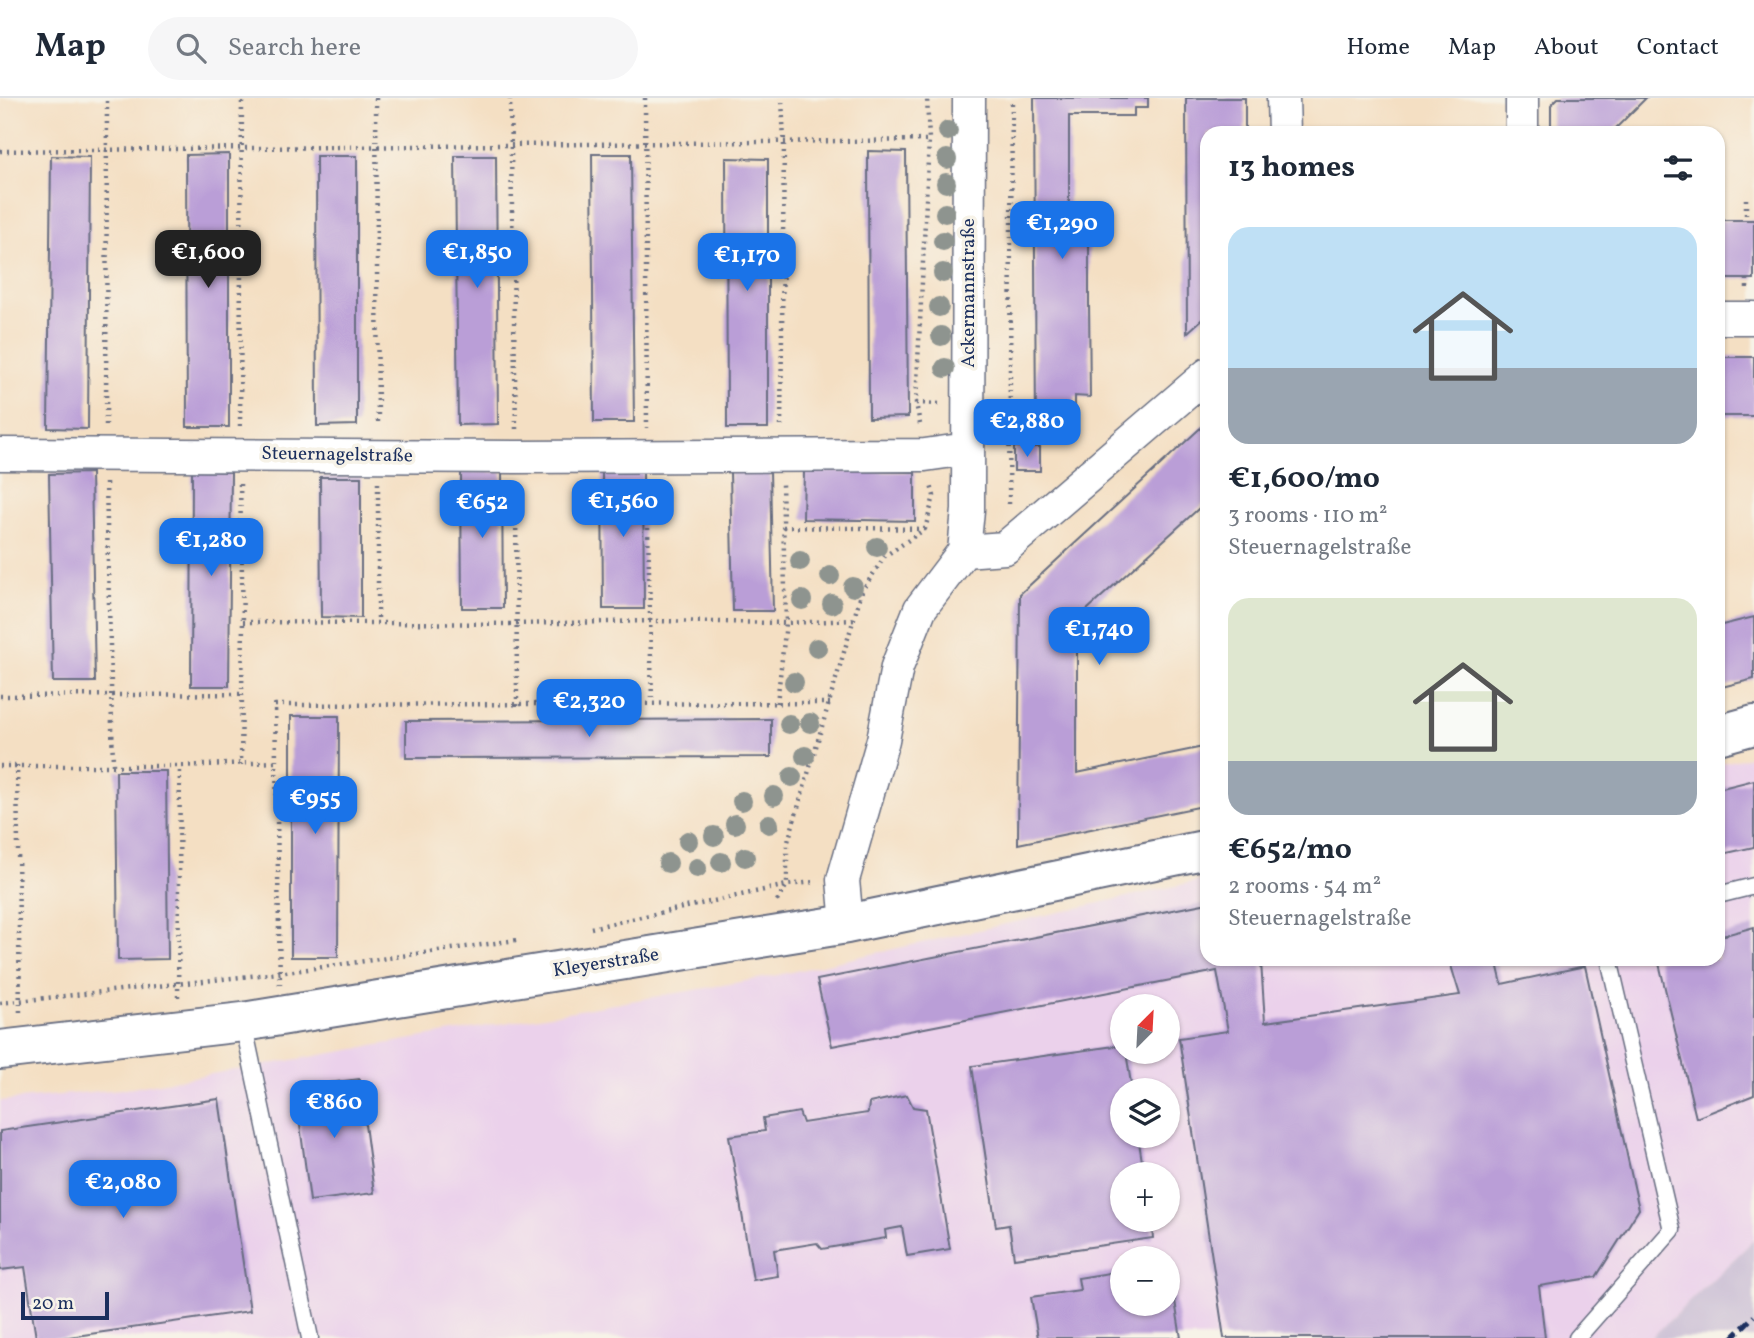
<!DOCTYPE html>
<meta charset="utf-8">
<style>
:root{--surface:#fff;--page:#f6f6f7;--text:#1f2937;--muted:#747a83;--line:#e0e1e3;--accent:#1a73e8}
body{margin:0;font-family:Vollkorn,serif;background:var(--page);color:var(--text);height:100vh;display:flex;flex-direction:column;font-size:26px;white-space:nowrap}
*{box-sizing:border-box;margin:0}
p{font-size:23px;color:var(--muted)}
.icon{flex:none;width:38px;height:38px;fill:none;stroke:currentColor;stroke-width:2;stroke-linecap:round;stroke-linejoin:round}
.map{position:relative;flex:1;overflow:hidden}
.sheet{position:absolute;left:1200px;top:28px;width:525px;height:840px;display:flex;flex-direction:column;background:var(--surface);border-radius:21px;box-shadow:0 2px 5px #0004}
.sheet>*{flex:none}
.needle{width:46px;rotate:24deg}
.fabs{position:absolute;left:1110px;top:896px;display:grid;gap:14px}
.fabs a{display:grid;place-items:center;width:70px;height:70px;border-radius:50%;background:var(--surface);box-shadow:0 2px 5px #0004;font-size:35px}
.scale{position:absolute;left:21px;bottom:18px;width:88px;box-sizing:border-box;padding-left:7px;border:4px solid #1b2f5e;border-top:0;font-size:19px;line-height:24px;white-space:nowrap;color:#1b2f5e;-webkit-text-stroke:5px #f7f3e8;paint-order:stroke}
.price{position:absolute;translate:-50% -60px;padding:0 16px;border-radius:14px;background:var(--accent);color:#fff;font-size:23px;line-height:46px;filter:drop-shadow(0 2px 4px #0008)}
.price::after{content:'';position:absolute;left:50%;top:42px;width:21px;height:16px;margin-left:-10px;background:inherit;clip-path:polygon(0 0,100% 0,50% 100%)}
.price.on{background:#222;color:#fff}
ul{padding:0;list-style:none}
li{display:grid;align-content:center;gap:14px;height:371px;padding:0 28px}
li span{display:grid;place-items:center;height:217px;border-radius:21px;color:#555}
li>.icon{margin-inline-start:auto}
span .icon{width:126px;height:126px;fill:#fffc;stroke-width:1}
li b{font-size:30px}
h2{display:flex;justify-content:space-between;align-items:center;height:84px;padding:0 28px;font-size:30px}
header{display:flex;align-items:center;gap:42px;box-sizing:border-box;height:98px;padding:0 35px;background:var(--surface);border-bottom:2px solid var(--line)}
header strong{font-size:33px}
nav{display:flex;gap:38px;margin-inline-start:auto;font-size:24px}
.search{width:490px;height:63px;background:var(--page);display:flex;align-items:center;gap:18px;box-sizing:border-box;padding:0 24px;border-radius:38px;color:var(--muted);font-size:26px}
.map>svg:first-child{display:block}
</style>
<header>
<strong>Map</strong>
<div class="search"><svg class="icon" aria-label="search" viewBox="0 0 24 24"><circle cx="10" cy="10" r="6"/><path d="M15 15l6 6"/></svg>Search here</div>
<nav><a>Home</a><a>Map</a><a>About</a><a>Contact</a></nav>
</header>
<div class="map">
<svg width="1754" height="1240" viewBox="0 0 1754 1240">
<rect width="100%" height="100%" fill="#f7f3e8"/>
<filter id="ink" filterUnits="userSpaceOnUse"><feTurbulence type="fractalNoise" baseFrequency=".0143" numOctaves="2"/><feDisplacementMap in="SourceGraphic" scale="14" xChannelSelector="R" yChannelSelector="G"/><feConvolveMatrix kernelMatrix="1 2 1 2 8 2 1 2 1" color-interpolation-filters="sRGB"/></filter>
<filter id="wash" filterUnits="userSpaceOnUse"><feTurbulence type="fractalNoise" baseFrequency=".00686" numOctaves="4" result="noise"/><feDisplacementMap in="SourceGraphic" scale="28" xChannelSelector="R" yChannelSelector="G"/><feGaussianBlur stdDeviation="1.57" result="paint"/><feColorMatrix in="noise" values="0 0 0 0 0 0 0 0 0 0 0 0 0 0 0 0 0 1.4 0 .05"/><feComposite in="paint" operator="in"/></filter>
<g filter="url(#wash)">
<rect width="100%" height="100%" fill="#f4dfc3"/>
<path fill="#ebd1eb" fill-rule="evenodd" d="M 1754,658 L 1754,1142 L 1651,1240 L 0,1240 L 0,1003 L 131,990 L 769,879 L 1207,781 L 1208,861 L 1718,861 L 1719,666 ZM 1122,908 L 1167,908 L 1167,954 L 1122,954 ZM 1122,992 L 1167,992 L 1167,1038 L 1122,1038 ZM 1122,1076 L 1167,1076 L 1167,1122 L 1122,1122 ZM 1122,1160 L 1167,1160 L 1167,1206 L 1122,1206 Z"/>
<path fill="#cbbfd5" d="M 1754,1142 L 1754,1240 L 1651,1240 Z"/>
<g id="blocks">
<path fill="#ba9ed7" d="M 1034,0 L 1148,0 L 1148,10 L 1134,10 L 1134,18 L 1069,18 L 1069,114 L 1074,114 L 1074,129 L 1083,129 L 1084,146 L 1089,146 L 1089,205 L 1090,299 L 1075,298 L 1075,309 L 1070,309 L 1070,331 L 1036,331 Z
M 1186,0 L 1245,0 L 1245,35 L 1208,35 L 1208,216 L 1187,235 Z
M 1558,0 L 1646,0 L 1611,35 L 1551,35 L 1551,7 Z
M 868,53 L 906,54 L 908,319 L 869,320 Z
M 229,56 L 229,329 L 187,329 L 186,57 Z
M 592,56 L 631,56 L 634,324 L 594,324 Z
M 51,58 L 90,59 L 88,331 L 48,330 Z
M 316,58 L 357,58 L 357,327 L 317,328 Z
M 455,58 L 496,58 L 498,326 L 458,327 Z
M 726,60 L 768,61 L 768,330 L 727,330 Z
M 1718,122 L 1754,122 L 1754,181 L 1718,181 Z
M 1718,259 L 1754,259 L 1754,318 L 1718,318 Z
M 1208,323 L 1208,402 L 1077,521 L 1077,675 L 1208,648 L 1208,707 L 1018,746 L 1020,496 Z
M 1014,349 L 1040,349 L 1040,373 L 1014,373 Z
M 643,370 L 644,511 L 603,511 L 602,371 Z
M 770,372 L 773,513 L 733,513 L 730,373 Z
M 192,373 L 231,374 L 229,588 L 191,588 Z
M 804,373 L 915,374 L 915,423 L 803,421 Z
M 461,374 L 502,374 L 503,510 L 462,510 Z
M 91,375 L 95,584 L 53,584 L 49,376 Z
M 320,379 L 361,379 L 361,520 L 321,519 Z
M 1754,519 L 1754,581 L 1718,590 L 1718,528 Z
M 291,618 L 339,618 L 338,859 L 291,859 Z
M 771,621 L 771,659 L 406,660 L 406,623 Z
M 116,673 L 166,673 L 168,861 L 118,862 Z
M 1754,682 L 1754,749 L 1718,757 L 1718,691 Z
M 1208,805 L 1208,861 L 1267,861 L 1261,864 L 1265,924 L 1460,897 L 1449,861 L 1496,861 L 1502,886 L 1585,868 L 1639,1111 L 1596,1179 L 1539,1188 L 1545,1240 L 1224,1240 L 1179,940 L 1228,933 L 1217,873 L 832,948 L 817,882 Z
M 1754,829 L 1754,997 L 1696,1020 L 1658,861 L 1718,861 L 1718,839 Z
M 1122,947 L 1122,954 L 1126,954 L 1132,992 L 1122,992 L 1122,1038 L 1138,1038 L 1144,1076 L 1122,1076 L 1122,1122 L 1151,1122 L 1153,1140 L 1014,1160 L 1009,1127 L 996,1129 L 972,968 Z
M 359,981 L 374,1095 L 310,1103 L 295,989 Z
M 907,997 L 913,1009 L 926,1011 L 950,1151 L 907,1158 L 902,1129 L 885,1132 L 886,1140 L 822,1151 L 817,1145 L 774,1152 L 778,1178 L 753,1182 L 729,1038 L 765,1033 L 763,1020 L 799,1014 L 803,1025 L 868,1015 L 869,1005 Z
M 219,1001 L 250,1213 L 62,1240 L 36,1240 L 25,1169 L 0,1172 L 0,1033 Z
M 1122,1173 L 1122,1206 L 1167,1206 L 1167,1178 L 1171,1178 L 1181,1240 L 1038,1240 L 1031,1199 L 1080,1192 L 1078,1180 Z"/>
</g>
</g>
<g filter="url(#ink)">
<use href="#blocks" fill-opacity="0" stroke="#676d81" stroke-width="2"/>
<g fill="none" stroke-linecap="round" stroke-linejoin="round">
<g stroke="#676d81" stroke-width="19">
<path id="lane" d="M 1718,797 L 1754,788
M 243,924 L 310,1240
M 1577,1240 L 1672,1132 L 1609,861"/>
</g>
<g stroke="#676d81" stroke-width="35">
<path id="street" d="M 1283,0 L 1284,35
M 1522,35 L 1522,0
M 1718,220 L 1754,220
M 0,356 L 517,359 L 925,357 L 967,351
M 964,453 L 1005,450 L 1208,276
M 847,826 L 843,782 L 883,642 L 897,569 L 920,511 L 964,453 L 968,412 L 969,0"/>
</g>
<g stroke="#676d81" stroke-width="42">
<path id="secondary" d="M 1718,637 L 1754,627
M 0,952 L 243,924 L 847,826 L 1208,751"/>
</g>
<path stroke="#676d81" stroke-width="4.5" stroke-dasharray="2 5" stroke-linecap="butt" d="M 376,0 L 378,328
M 510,0 L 516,331
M 645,0 L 647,330
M 0,53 L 929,42
M 1746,101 L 1746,122
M 1747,181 L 1747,192
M 916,305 L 941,306
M 920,326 L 916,305 L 929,42 L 927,0
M 106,327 L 107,0
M 240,328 L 242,0
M 781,328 L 784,45 L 782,0
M 106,385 L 113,667
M 378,385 L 378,525
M 240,386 L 243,524 L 241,667
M 647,388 L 652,604
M 516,389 L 517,608
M 1009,406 L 1012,0
M 783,429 L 925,431
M 243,524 L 515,526 L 651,523 L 786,525 L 855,522
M 0,598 L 242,596
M 777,605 L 786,525 L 782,386
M 17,667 L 20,918
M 0,668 L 180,668 L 275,664
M 777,803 L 787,787 L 787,747 L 862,493 L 885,458 L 925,431 L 934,398 L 931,387
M 591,830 L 787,787 L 815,784
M 280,887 L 275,607 L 831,605
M 178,899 L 180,668
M 0,905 L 279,875 L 517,842"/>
<use href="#lane" stroke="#fff" stroke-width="16"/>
<use href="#street" stroke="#fff" stroke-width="32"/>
<use href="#secondary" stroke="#fff" stroke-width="38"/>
<path stroke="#1b2f5e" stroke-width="5" stroke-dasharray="10 5" stroke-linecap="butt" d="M 1732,1240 L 1754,1218"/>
</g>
<g fill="#8e948f">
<circle cx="948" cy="33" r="10"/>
<circle cx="947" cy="61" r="10"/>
<circle cx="946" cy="85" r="10"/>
<circle cx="945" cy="115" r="10"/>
<circle cx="943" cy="143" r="10"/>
<circle cx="943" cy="175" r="10"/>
<circle cx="939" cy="209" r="10"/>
<circle cx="941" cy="238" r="10"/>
<circle cx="945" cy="270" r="10"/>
<circle cx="877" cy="449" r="10"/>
<circle cx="800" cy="463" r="10"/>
<circle cx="830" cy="478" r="10"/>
<circle cx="853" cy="489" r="10"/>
<circle cx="802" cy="502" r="10"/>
<circle cx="832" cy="506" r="10"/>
<circle cx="817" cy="550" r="10"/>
<circle cx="794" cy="584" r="10"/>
<circle cx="810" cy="625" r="10"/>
<circle cx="789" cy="626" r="10"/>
<circle cx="805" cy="658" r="10"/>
<circle cx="792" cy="679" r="10"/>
<circle cx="774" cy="698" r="10"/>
<circle cx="742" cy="703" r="10"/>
<circle cx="735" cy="726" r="10"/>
<circle cx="769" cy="726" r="10"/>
<circle cx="714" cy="738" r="10"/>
<circle cx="688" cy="743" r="10"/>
<circle cx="745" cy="759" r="10"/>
<circle cx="721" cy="764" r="10"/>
<circle cx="668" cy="765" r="10"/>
<circle cx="697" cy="770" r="10"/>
</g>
</g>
<g text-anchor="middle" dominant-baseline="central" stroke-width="7" stroke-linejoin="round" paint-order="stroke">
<g font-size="19" fill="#1b2f5e" stroke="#f7f3e8">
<text transform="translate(969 195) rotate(-90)">Ackermannstraße</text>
<text transform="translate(337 357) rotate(1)">Steuernagelstraße</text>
<text transform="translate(606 865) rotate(-9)">Kleyerstraße</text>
</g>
</g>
</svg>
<div class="fabs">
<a><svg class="needle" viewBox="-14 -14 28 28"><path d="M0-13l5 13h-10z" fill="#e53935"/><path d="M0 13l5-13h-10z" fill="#747a83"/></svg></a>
<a><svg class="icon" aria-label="layers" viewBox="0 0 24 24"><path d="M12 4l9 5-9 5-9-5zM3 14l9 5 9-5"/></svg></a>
<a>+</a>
<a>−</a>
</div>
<div class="scale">20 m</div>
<b class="price" style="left:1062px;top:163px">€1,290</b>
<b class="price on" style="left:208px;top:192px">€1,600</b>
<b class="price" style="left:477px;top:192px">€1,850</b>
<b class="price" style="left:747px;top:195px">€1,170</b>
<b class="price" style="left:1027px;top:361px">€2,880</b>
<b class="price" style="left:623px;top:441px">€1,560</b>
<b class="price" style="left:482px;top:442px">€652</b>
<b class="price" style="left:211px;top:480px">€1,280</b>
<b class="price" style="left:1099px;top:569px">€1,740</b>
<b class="price" style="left:589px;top:641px">€2,320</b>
<b class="price" style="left:315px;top:738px">€955</b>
<b class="price" style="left:334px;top:1042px">€860</b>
<b class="price" style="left:123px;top:1122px">€2,080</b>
<section class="sheet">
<h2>13 homes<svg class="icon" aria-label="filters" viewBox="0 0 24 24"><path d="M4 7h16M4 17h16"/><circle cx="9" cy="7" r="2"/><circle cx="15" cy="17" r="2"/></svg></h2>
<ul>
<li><span style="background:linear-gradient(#bfe0f5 65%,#9aa5b1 0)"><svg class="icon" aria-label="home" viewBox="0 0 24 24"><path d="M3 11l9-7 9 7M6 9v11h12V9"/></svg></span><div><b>€1,600/mo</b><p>3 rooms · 110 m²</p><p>Steuernagelstraße</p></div></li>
<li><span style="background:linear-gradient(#dfe7d0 75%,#9aa5b1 0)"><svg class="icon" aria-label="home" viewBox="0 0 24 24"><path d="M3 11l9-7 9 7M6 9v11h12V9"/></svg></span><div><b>€652/mo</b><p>2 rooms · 54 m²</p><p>Steuernagelstraße</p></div></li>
</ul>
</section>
</div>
